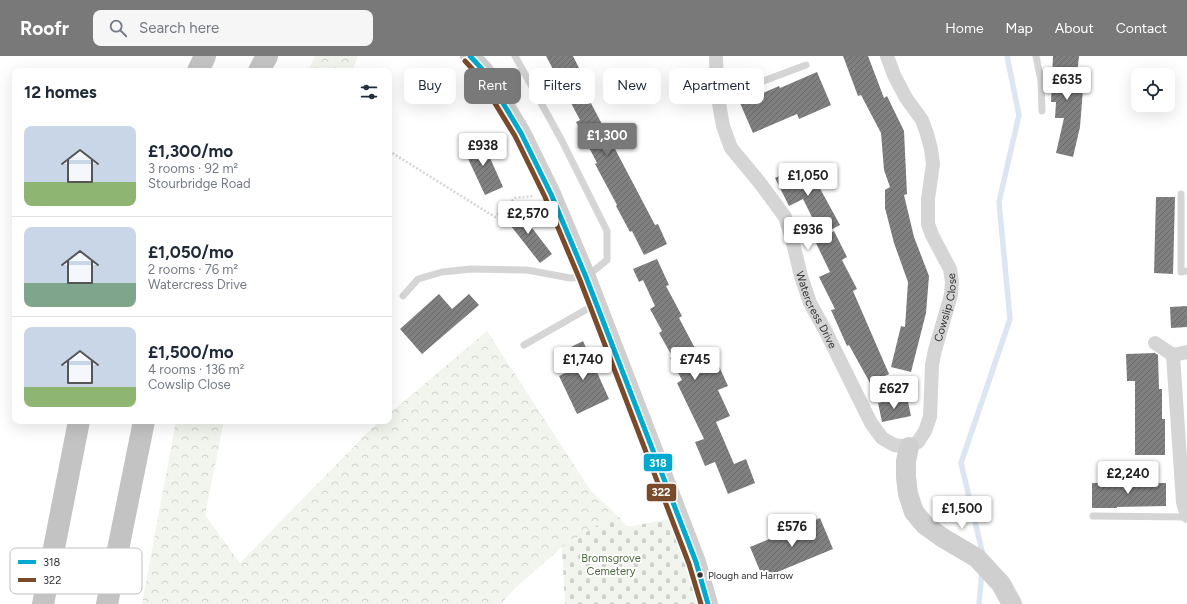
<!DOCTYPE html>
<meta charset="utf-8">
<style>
:root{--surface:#fff;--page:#f6f6f7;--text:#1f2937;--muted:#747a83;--line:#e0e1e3;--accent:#797979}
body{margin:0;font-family:Figtree,sans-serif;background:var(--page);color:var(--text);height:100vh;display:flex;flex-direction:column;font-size:15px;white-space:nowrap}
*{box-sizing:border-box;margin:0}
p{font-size:13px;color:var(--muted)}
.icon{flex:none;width:22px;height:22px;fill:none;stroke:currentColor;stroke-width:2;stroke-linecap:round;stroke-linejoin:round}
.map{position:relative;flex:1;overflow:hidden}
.drawer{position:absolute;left:12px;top:12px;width:380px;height:356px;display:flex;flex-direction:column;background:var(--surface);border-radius:8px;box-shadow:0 4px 16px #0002}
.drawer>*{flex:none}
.hud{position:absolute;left:404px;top:12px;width:380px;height:36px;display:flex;gap:8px}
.buttons{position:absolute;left:1131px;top:12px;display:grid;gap:8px}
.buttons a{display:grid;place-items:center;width:44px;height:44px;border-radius:8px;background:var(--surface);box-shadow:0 4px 16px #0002;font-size:20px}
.price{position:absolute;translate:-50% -34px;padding:0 9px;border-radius:4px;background:#fff;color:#222;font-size:13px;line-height:26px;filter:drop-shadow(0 1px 2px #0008)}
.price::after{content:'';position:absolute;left:50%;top:24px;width:12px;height:9px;margin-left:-6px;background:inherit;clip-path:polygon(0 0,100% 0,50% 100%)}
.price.current{background:var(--accent);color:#fff}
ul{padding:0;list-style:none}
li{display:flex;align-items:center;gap:12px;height:100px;padding:0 12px}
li+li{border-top:1px solid var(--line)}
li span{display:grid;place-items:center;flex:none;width:112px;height:80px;border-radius:8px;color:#555}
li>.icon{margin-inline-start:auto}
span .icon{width:48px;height:48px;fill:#fffc;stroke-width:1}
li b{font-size:17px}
h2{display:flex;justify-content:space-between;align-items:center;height:48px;padding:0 12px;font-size:17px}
.pill{padding:0 14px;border-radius:8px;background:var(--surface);box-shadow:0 4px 16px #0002;font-size:14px;line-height:36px}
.pill.current{background:var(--accent);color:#fff}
header{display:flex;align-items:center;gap:24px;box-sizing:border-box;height:56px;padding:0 20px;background:var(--accent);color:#fff}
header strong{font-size:19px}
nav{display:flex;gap:22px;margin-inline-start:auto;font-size:14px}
.search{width:280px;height:36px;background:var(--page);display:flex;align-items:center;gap:10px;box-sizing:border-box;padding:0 14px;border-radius:8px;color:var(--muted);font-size:15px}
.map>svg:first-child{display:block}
</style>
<header>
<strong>Roofr</strong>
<div class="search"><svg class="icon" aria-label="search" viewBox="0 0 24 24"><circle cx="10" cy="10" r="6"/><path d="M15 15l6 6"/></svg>Search here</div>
<nav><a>Home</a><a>Map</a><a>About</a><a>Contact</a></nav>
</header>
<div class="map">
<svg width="1187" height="548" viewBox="0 0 1187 548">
<defs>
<pattern id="forest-crowns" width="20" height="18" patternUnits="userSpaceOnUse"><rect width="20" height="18" fill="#f1f5ee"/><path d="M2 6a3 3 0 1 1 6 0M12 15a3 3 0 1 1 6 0" fill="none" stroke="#cfd2cd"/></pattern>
<pattern id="cemetery-stones" width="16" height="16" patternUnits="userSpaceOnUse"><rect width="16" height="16" fill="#f1f5ee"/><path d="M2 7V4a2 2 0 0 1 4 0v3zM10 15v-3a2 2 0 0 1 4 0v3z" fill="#cfd2cd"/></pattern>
<pattern id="building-hatch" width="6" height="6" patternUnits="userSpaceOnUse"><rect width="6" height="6" fill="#808080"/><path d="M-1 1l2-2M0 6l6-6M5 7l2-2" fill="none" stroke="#696969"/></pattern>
</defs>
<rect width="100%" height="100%" fill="#fff"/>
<path fill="url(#forest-crowns)" d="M 315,0 L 358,0 L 352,15 L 308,15 Z
M 487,275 L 591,435 L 616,458 L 562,491 L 514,533 L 501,548 L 142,548 L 176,365 L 224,365 L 205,459 L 240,507 L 372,372 L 380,365 L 389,365 L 389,358 Z"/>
<path fill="url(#cemetery-stones)" d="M 616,458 L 627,471 L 670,463 L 692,521 L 697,548 L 565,548 L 562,491 Z"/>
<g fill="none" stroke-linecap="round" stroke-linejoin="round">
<path stroke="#dce6f2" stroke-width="5.5" d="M 983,499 L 961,407 L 1010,263 L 999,146 L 1019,59 L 1007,0
M 979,548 L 982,514"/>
</g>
<path fill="url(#building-hatch)" d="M 546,0 L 573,0 L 588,30 L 583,32 L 655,169 L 658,168 L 667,188 L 644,199 L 632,175 L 630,176 L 616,150 L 617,149 L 595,108 L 597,107 L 576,66 L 580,64 Z
M 843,0 L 868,0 L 884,42 L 887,40 L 904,75 L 907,138 L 904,139 L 914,181 L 929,220 L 926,257 L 911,316 L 891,311 L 901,270 L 905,271 L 908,226 L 894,187 L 885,152 L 885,134 L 890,131 L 884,114 L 881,77 L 861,39 L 858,40 Z
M 1053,0 L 1079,0 L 1077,20 L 1084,20 L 1080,71 L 1073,101 L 1056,97 L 1064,62 L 1055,62 L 1056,46 L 1051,46 Z
M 817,16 L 831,49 L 799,63 L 797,58 L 753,77 L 740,47 L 779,30 L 780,32 Z
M 482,84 L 503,131 L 485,139 L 463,92 Z
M 806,107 L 840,169 L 821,179 L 803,143 L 789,150 L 775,122 Z
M 1156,141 L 1175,141 L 1173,218 L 1154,217 Z
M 516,151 L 552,198 L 540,207 L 503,160 Z
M 834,175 L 847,201 L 842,204 L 857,233 L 853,235 L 889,318 L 870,327 L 849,289 L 847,290 L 831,254 L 835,253 L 819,221 L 830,216 L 815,185 Z
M 657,203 L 669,229 L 666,230 L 682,260 L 679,262 L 706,313 L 718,308 L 728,330 L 718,334 L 730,360 L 716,366 L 734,408 L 746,403 L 755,427 L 728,438 L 715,406 L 705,410 L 695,386 L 704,383 L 677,327 L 682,324 L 670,302 L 672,300 L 659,277 L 662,275 L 650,253 L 655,250 L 643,224 L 639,226 L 633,213 Z
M 439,238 L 452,253 L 469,238 L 479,249 L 422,298 L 400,273 Z
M 1187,250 L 1187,271 L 1171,272 L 1170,251 Z
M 583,285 L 609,343 L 577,358 L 559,320 L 578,311 L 569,292 Z
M 1155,297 L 1158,299 L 1159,333 L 1162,333 L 1162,363 L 1165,363 L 1165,399 L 1135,399 L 1135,325 L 1127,325 L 1126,298 Z
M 907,341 L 911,360 L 882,366 L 878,347 Z
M 1143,426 L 1143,427 L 1166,427 L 1166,450 L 1117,451 L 1117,452 L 1092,452 L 1092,427 Z
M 820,462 L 833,493 L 763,522 L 750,491 Z"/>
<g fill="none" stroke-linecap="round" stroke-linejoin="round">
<path stroke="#d5d5d5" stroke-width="2.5" stroke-dasharray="2 2" stroke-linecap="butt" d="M 389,95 L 495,161 L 515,142 L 532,140"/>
<path stroke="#d5d5d5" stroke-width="7" d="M 1036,0 L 1041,25 L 1042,55
M 753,29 L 806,9
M 1181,138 L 1181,216 L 1187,215
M 403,240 L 418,223 L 442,216 L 471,213 L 527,214 L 570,222 L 586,221 L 607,204 L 607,175 L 561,83 L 515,0
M 524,289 L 596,248
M 1093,460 L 1187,461"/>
<g stroke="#d5d5d5" stroke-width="14">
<path id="s1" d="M 716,0 L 717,36 L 723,70 L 731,92 L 760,127 L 785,161 L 792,183 L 801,220 L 810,247 L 825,274 L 871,367 L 882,382 L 894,389 L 909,391 L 918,386 L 925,375 L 930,361 L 932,309 L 935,294 L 951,239 L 952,226 L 950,213 L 932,179 L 928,168 L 928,143 L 933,108 L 931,93 L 927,78 L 922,64 L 906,42 L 894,19 L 887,0"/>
<path d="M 717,36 L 753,29"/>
<path d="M 1155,287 L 1173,299 L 1187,296"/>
<path d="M 1173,299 L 1183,446 L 1187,460"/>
</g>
<path stroke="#cfcfcf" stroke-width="20" d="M 470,0 L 483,14 L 521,77 L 551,138 L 586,221 L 696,506 L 708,548
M 909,391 L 906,405 L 906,421 L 908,438 L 914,456 L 925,469 L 943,482 L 977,502 L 1001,528 L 1012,548"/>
<path stroke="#c3c3c3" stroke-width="22" d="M 198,15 L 205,0
M 259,15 L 267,0
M 43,548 L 79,365
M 107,548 L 144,365"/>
<g stroke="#fff" stroke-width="8">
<path id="bus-1" d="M 470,0 L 483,14 L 521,77 L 551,138 L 586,221 L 696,506 L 708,548"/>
</g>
<g stroke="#fff" stroke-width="8">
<path id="bus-2" d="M 465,5 L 477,18 L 515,80 L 545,141 L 580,224 L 689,508 L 701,548"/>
</g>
<use href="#bus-1" stroke="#00a9ce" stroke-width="5"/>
<use href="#bus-2" stroke="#7a4b2a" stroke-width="5"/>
</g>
<circle fill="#313131" stroke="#fff" stroke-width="1.5" cx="700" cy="519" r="3.5"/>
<g text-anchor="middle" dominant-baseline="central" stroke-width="4" stroke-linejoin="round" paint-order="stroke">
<g font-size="10" fill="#313131" stroke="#fff" text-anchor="start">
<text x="708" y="519">Plough and Harrow</text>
</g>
<g font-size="11" fill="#313131" stroke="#fff">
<text stroke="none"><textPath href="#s1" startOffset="603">Cowslip Close</textPath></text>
<text stroke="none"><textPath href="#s1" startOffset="280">Watercress Drive</textPath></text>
</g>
<g font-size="11" fill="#4e6b3f" stroke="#fff">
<text x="611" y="502">Bromsgrove<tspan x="611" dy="13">Cemetery</tspan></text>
</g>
</g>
<rect x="10" y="492" width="132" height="46" rx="6" fill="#fff" stroke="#c1c1c1" stroke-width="1"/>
<rect x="18" y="504" width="18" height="4" fill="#00a9ce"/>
<rect x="18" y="522" width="18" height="4" fill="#7a4b2a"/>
<g font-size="11" fill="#313131">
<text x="43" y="510">318</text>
<text x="43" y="528">322</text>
</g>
<g stroke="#fff" stroke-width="1.5">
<rect x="643" y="397" width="30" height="19" rx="4" fill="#00a9ce"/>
<rect x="646" y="427" width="31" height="19" rx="4" fill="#7a4b2a"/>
</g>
<g font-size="11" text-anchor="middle" font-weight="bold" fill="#fff">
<text x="658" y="411">318</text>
<text x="661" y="440">322</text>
</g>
</svg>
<div class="buttons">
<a><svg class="icon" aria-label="locate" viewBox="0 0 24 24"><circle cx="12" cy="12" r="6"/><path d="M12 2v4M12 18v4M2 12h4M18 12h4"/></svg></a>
</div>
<b class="price" style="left:1067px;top:45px">£635</b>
<b class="price current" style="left:607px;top:101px">£1,300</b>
<b class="price" style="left:483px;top:111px">£938</b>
<b class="price" style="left:808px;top:141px">£1,050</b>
<b class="price" style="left:528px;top:179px">£2,570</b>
<b class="price" style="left:808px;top:195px">£936</b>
<b class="price" style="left:583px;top:325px">£1,740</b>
<b class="price" style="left:695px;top:325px">£745</b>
<b class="price" style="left:894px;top:354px">£627</b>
<b class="price" style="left:1128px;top:439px">£2,240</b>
<b class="price" style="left:962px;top:474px">£1,500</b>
<b class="price" style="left:792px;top:492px">£576</b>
<div class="hud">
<a class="pill">Buy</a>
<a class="pill current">Rent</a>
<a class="pill">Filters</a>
<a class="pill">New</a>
<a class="pill">Apartment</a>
</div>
<section class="drawer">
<h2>12 homes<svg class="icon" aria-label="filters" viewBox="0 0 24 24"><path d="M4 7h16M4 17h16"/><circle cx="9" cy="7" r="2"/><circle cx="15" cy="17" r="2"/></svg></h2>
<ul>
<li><span style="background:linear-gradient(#c9d6e8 70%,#8fb573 0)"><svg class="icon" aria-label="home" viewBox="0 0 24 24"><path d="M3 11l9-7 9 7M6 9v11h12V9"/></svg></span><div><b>£1,300/mo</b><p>3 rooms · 92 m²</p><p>Stourbridge Road</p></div></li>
<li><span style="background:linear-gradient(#c9d6e8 70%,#7fa58c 0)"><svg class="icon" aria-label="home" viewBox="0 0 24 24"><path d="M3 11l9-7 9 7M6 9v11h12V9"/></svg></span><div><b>£1,050/mo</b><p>2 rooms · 76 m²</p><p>Watercress Drive</p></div></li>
<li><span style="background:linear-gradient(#c9d6e8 75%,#8fb573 0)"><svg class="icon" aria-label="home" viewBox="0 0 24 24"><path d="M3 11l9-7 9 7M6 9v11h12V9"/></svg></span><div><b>£1,500/mo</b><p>4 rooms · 136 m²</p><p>Cowslip Close</p></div></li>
</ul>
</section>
</div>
